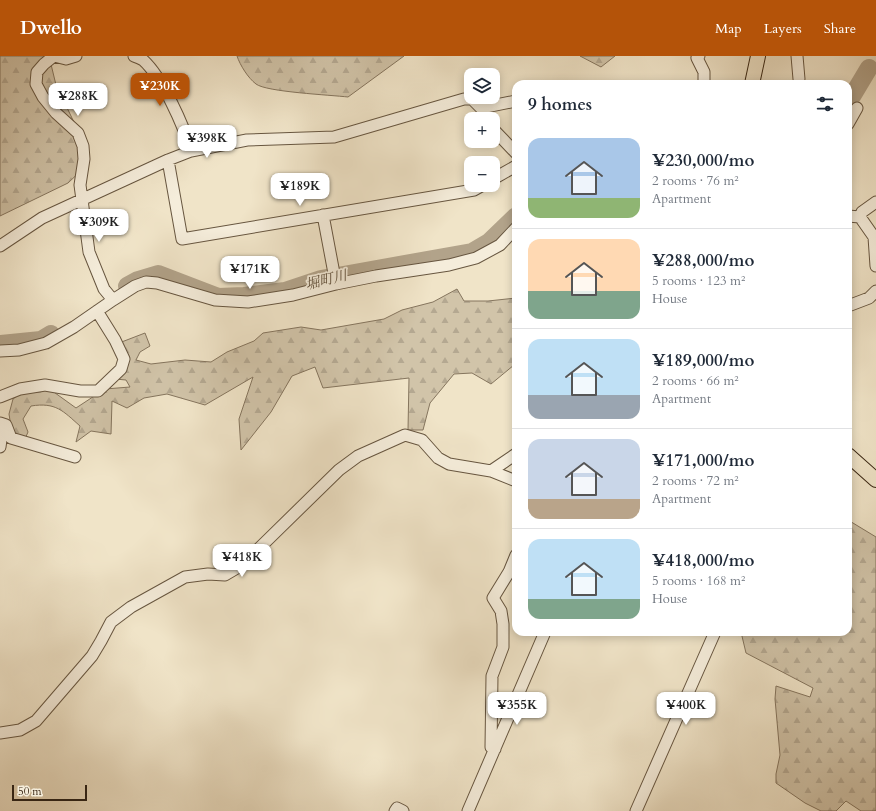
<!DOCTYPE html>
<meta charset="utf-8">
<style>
:root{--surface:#fff;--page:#f6f6f7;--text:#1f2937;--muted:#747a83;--line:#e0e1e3;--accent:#b45309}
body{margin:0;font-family:Cardo,"Noto Serif JP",serif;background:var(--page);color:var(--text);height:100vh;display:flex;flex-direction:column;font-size:15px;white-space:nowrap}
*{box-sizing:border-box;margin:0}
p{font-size:13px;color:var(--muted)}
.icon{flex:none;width:22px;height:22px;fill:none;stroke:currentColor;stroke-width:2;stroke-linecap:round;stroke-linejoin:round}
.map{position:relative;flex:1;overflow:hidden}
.panel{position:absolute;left:512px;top:24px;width:340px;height:556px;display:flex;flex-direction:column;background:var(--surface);border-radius:12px;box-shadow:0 2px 10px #0003}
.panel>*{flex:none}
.controls{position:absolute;left:464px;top:12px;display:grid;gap:8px}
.controls a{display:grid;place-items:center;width:36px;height:36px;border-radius:8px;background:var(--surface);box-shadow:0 2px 10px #0003;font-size:20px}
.scale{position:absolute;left:12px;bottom:10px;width:75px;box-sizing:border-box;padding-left:4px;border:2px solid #392613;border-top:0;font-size:11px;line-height:14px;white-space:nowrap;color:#392613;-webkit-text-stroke:3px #f5eddb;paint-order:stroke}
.price{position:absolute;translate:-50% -34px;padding:0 9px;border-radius:8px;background:#fff;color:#222;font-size:13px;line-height:26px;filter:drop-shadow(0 1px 2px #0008)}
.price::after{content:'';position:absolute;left:50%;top:24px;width:12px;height:9px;margin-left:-6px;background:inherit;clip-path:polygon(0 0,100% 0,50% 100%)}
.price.on{background:var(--accent);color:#fff}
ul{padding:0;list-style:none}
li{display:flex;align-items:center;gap:12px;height:100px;padding:0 16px}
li+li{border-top:1px solid var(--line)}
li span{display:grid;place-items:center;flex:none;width:112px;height:80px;border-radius:12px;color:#555}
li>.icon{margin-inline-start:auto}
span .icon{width:48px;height:48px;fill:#fffc;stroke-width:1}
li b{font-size:17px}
h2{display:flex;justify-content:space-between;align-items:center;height:48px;padding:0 16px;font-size:17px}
header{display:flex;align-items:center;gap:24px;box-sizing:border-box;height:56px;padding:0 20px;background:var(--accent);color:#fff}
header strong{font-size:19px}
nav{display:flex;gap:22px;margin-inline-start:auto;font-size:14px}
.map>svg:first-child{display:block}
</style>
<header>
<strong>Dwello</strong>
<nav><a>Map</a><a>Layers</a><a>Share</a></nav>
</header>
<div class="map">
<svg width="876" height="755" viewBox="0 0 876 755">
<defs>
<pattern id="forest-firs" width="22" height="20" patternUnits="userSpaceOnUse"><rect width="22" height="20" fill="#d1c4a9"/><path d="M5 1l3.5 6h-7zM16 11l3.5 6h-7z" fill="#b4a891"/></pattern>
</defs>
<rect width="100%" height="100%" fill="#f0e4c8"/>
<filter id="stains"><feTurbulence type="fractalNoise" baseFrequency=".005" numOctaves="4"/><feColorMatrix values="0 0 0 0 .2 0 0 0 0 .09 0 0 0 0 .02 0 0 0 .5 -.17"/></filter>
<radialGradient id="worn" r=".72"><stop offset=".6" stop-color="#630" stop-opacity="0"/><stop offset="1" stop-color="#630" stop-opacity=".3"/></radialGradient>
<path fill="url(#forest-firs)" stroke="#85755e" d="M 0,0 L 49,0 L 56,29 L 86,91 L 86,110 L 68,127 L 0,160 Z
M 237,0 L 404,0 L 348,41 C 331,39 266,36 256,28 C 248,22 240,9 237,0 Z
M 580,0 L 615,0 L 601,11 Z
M 457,233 L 464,245 L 488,245 L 516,242 L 516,300 L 514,309 L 491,328 L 472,317 L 454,318 L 430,347 L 423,374 L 408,374 L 409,322 L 323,332 L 315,311 L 292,320 L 271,356 L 241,394 L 239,363 L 253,321 L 205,349 L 167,338 L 144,342 L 127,352 L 112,345 L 111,378 L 91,375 L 76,386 L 80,370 C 63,355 56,346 31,350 L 23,363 L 28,376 L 25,383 L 12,377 L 9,358 L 13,343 L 24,335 L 51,334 L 76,352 L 105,333 L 130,331 L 126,324 L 115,323 L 124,314 L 119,287 L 145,277 L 150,290 L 140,296 L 136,304 L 151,308 L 185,304 L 211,306 L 227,296 L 254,285 L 263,277 L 301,271 L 321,274 L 384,263 L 402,254 L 433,246 Z
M 848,464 L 876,481 L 876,755 L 861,755 L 846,745 L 836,755 L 821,755 L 805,747 L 776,727 L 776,718 L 780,699 L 775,643 L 776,630 L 810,641 L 813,632 L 746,597 L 741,576 L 848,576 Z"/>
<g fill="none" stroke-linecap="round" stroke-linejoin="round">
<path stroke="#b2a38a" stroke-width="18" d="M 848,47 L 869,12
M 127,230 L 138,224 L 158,218 L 218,241 L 244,240 L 285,235 L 321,223 L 472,196 L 489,186 L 516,160
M 0,288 L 41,284 L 51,278"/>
<g stroke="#675640" stroke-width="13">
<path id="minor" d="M 76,0 L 66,3 L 54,0 L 44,8 L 37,16 L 36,28 L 43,41 L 56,57 L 78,77 L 83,90 L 84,103 L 80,129 L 89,196 L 104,233 L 113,244
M 134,0 C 137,1 140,2 143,4 C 162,21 184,70 191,95
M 699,0 L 697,2 L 704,16 L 704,28
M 797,0 L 799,23
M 481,52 L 487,63
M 848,68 L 857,52
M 493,73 L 516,97
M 168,104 L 182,183 L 474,134 L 483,129
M 493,123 L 516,110
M 323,159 L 336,228
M 848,160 L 860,161 L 874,181 L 876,210
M 860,161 L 862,156 L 876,146
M 0,190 L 42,162 L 168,104 L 191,95 L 247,84 L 334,81 L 464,43 L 472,43 L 481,52 L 516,45
M 848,250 L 869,242 L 876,235
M 0,295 L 19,294 L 46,287 L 74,271 L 113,244 L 135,230 L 146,226 L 157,227 L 215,244 L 248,246 L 293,239 L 336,228 L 376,220 L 449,209 L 476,202 L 500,189 L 516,172
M 0,341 L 20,333 L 45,329 L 80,335 L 98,335 L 121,313 L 124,303 L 115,284 L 97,255
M 0,367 L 6,369 L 11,382 L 75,401
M 0,370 L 2,376 L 0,391
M 491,415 L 516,398
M 0,677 L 20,674 L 36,665 L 92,600 L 101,585 L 111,566 L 131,551 L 185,521 L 208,518 L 225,519 L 242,509 L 339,414 L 358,400 L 405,379 L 422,384 L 438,402 L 449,408 L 491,415 L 516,425
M 495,693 L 491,691 L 492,620 L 503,591 L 503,568 L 501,555 L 493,542 L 509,516 L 516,499
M 395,755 L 397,752 L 403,755
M 468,755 L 545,576
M 636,755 L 715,576"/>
</g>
<g stroke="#392613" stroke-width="16">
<path id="major" d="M 752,28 L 758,0
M 848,399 L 876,424"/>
</g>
<use href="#minor" stroke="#f5eddb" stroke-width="11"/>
<use href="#major" stroke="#f0e4c8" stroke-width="14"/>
</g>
<g text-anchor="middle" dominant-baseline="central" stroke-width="3.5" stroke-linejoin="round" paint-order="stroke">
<g font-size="14" font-style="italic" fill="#5d4c37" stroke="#f5eddb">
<text transform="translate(326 224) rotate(-14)">堀町川</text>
</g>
</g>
<rect width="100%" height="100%" filter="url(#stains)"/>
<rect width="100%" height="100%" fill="url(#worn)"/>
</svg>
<div class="controls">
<a><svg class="icon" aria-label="layers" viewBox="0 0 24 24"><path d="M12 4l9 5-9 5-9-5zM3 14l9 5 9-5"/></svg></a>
<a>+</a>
<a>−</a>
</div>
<div class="scale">50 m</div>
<b class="price on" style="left:160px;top:51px">¥230K</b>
<b class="price" style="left:78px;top:61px">¥288K</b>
<b class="price" style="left:207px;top:103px">¥398K</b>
<b class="price" style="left:300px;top:151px">¥189K</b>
<b class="price" style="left:99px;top:187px">¥309K</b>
<b class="price" style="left:250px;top:234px">¥171K</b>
<b class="price" style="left:242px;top:522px">¥418K</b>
<b class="price" style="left:517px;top:670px">¥355K</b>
<b class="price" style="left:686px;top:670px">¥400K</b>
<section class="panel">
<h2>9 homes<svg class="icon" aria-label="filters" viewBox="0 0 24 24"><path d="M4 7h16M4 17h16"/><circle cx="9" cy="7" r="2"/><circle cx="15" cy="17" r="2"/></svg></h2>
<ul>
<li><span style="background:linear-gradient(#a9c7e8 75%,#8fb573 0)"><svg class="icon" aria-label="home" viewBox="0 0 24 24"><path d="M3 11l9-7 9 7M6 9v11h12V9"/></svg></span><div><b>¥230,000/mo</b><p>2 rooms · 76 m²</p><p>Apartment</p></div></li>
<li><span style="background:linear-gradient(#ffd9b3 65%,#7fa58c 0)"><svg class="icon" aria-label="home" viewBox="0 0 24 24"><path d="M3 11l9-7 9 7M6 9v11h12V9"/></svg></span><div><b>¥288,000/mo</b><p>5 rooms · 123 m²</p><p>House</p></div></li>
<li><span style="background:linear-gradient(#bfe0f5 70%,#9aa5b1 0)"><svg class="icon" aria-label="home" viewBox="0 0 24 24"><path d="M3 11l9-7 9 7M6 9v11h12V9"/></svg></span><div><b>¥189,000/mo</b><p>2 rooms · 66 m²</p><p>Apartment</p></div></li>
<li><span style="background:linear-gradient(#c9d6e8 75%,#b9a48a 0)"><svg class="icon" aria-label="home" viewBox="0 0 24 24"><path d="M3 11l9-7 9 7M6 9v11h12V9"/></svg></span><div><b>¥171,000/mo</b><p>2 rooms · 72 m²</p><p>Apartment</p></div></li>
<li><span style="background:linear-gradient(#bfe0f5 75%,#7fa58c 0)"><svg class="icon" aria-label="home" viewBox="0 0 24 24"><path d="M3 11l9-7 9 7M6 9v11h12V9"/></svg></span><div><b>¥418,000/mo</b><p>5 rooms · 168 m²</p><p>House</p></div></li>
</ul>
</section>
</div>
